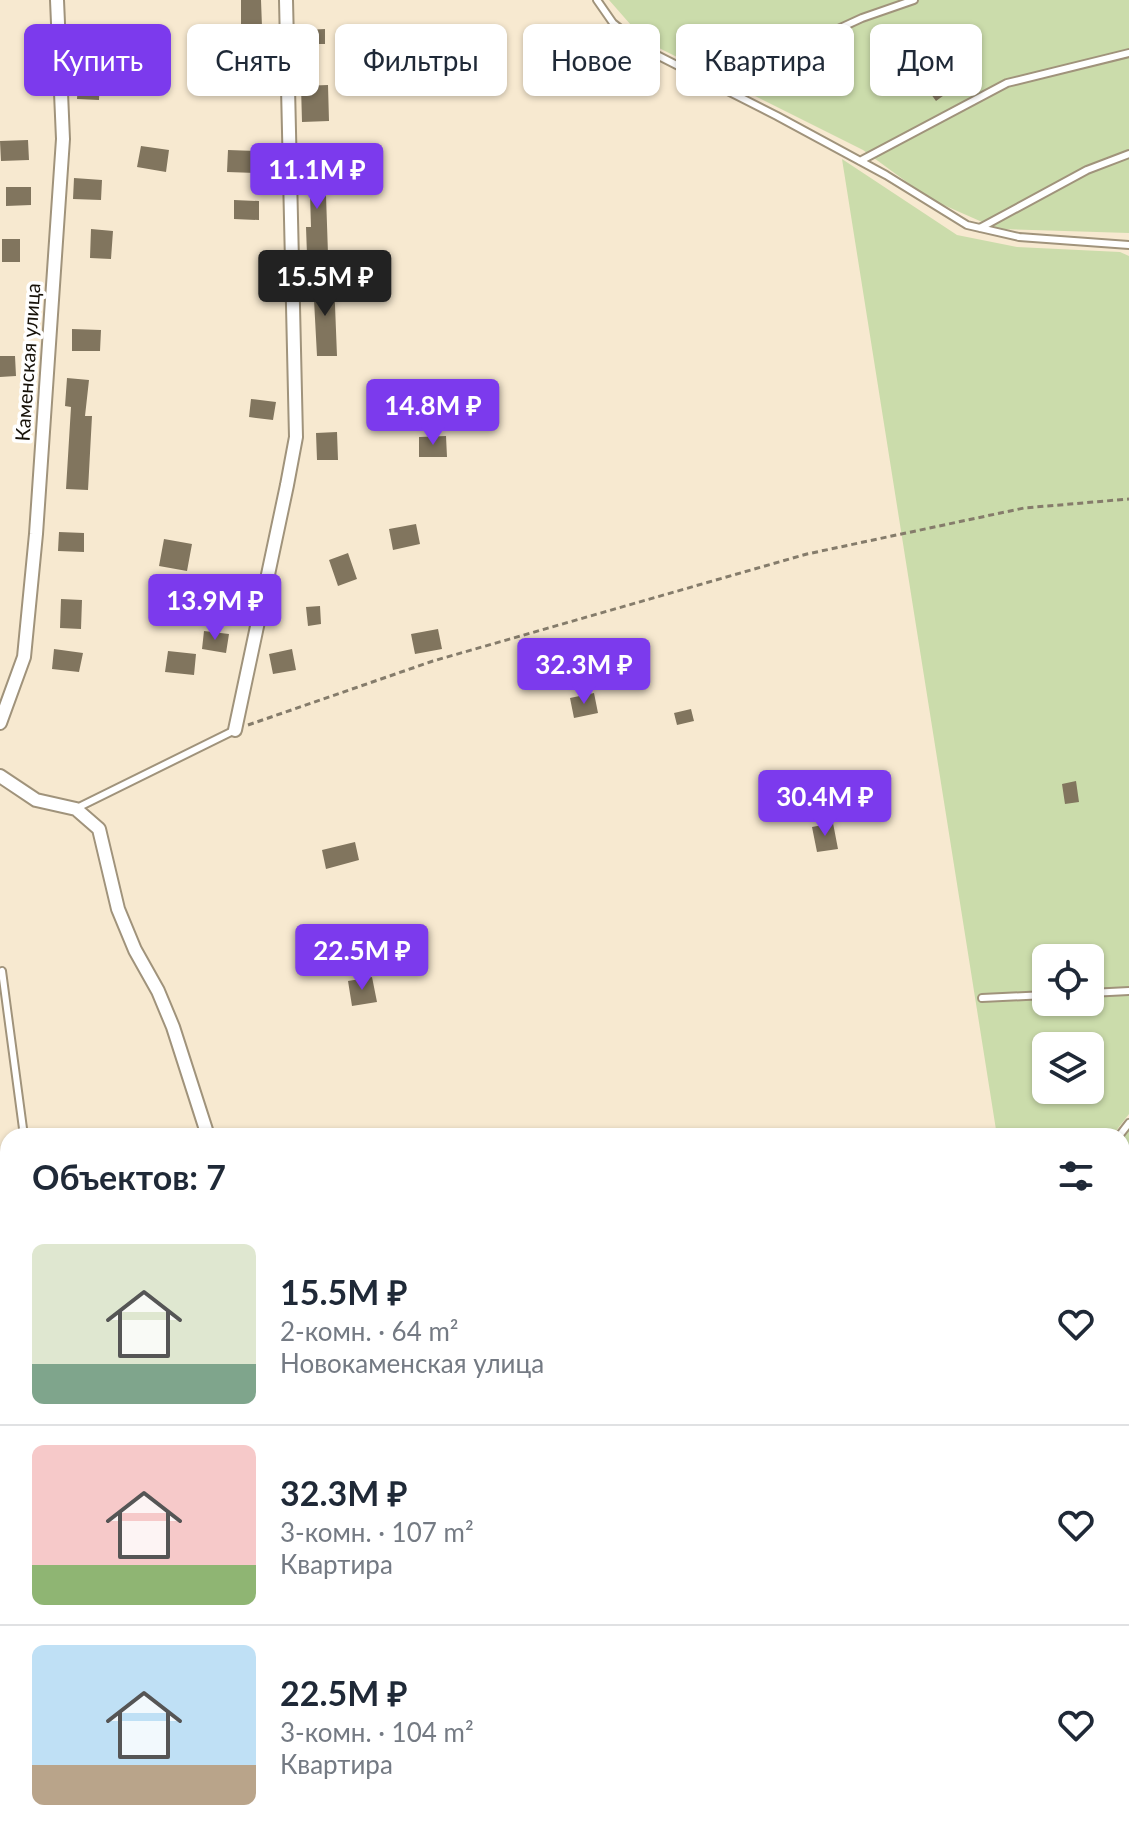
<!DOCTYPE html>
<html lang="ru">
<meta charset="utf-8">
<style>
:root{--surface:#fff;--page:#f6f6f7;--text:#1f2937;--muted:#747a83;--line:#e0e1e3;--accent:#7c3aed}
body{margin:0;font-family:Lato,sans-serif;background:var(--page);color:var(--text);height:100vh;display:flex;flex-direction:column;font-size:30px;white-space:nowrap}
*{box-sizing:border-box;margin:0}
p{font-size:26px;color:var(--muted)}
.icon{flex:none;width:44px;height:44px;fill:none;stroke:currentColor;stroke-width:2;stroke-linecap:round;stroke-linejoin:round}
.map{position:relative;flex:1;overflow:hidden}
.side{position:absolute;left:0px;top:1128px;width:1130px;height:712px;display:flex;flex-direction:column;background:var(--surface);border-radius:24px 24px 0 0;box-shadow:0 2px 6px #0004}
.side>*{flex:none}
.guide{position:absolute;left:24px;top:24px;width:1082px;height:72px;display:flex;gap:16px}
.buttons{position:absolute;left:1032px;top:944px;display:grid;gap:16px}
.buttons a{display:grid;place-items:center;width:72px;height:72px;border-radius:12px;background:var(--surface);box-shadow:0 2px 6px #0004;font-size:40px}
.price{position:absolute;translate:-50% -68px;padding:0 18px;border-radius:8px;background:var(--accent);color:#fff;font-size:26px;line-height:52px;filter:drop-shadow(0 2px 4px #0008)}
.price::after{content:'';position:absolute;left:50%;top:48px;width:24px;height:18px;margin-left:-12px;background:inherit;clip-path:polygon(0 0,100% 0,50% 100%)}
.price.selected{background:#222;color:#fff}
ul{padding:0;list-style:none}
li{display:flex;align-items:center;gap:24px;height:200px;padding:0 32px}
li+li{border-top:2px solid var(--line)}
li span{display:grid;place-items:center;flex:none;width:224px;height:160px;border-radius:12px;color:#555}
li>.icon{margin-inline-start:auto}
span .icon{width:96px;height:96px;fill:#fffc;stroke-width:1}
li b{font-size:34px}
h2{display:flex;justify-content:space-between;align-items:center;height:96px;padding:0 32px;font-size:34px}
.chip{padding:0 28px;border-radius:12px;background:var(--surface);box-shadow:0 2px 6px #0004;font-size:28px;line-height:72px}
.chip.selected{background:var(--accent);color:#fff}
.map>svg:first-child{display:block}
</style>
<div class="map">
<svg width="1129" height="1840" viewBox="0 0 1129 1840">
<rect width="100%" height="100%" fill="#f7e9d0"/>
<path fill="#cbdcab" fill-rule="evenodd" d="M 609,0 L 1129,0 L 1129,233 L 998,229 L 930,199 L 863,150 L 645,41 Z
M 842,159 L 957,235 L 1017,247 L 1120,252 L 1129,256 L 1129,1114 L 1112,1136 L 997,1136 ZM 1046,958 L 1090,958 L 1090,1002 L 1046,1002 ZM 1046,1046 L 1090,1046 L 1090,1090 L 1046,1090 Z
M 1129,1130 L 1129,1840 L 499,1840 L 512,1832 L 1122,1832 L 1122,1139 Z
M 0,1240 L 8,1241 L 8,1832 L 121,1832 L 99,1840 L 0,1840 Z
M 180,1832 L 484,1832 L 469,1840 L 190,1840 Z"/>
<path fill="#81755e" d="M 241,0 L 261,0 L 262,27 L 241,28 Z
M 325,29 L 325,44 L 305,44 L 305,30 Z
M 80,45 L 108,46 L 108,68 L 100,67 L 99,100 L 77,99 Z
M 939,82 L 947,93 L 936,101 L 928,90 Z
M 328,85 L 329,121 L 302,122 L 301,86 Z
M 28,140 L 29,160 L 1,161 L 0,141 Z
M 141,146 L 169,150 L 166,172 L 137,167 Z
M 228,150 L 258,151 L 257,173 L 227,172 Z
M 325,166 L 328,254 L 307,255 L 306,227 L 311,227 L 310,194 L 305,194 L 304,167 Z
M 74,178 L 102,180 L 101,200 L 73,199 Z
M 6,187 L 31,187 L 31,205 L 6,206 Z
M 234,200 L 259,201 L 259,220 L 234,219 Z
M 91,229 L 113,231 L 111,259 L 90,258 Z
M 2,239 L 20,239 L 20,262 L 2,262 Z
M 334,280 L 337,356 L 317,356 L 313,281 Z
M 72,329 L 101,330 L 100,351 L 72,351 Z
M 0,356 L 15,356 L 16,376 L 0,377 Z
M 67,378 L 89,380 L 85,416 L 92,416 L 88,490 L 66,489 L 71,407 L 65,406 Z
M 251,399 L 276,402 L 273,420 L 249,417 Z
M 337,432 L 338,460 L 317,460 L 316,433 Z
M 446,436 L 447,457 L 419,457 L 419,437 Z
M 416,524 L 420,544 L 393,550 L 389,529 Z
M 59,532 L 84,533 L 84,552 L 58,551 Z
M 164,539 L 192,544 L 187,571 L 159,566 Z
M 348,553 L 357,579 L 338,586 L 329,560 Z
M 61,599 L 82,600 L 81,629 L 60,628 Z
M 320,606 L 321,624 L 308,626 L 306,607 Z
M 438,629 L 442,649 L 415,654 L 411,634 Z
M 204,631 L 229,634 L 226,653 L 202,649 Z
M 54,649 L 83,653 L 79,672 L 52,669 Z
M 292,649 L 296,670 L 273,674 L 269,654 Z
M 168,651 L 196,654 L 194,675 L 165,672 Z
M 594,693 L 598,713 L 574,718 L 570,698 Z
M 691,709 L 694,721 L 677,725 L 674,713 Z
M 1076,781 L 1079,802 L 1065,804 L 1062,784 Z
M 833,823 L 838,849 L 817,852 L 812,827 Z
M 355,842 L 359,860 L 326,869 L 322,850 Z
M 372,977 L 377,1002 L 352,1006 L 348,981 Z"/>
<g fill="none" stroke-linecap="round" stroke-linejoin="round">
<g stroke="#a0937b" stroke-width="10">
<path id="service" d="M 597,0 L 613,23 L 647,50 L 777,116 L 886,175 L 967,225 L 1019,237 L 1129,245
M 716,85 L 862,18 L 914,0
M 860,161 L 1007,83 L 1129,53
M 980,228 L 1087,170 L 1129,154
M 77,808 L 235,730
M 0,972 L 2,971 L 24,1136
M 1090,993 L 1129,991
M 982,998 L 1046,995
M 1119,1136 L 1129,1123
M 0,1188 L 8,1190
M 0,1247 L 8,1249
M 1122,1272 L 1129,1259
M 0,1432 L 8,1436
M 0,1524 L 8,1574
M 1122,1573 L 1129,1571
M 1122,1810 L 1129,1811
M 79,1832 L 81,1840
M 923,1840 L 939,1832"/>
</g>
<g stroke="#a0937b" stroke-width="16">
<path id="minor" d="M 0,723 L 24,657 L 36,534 L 63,139 L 57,0
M 235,730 L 287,485 L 296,437 L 286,0
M 0,776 L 36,800 L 76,809 L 99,829 L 118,909 L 135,950 L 158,991 L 173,1027 L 208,1136
M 159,1840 L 159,1832
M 486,1840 L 498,1832"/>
</g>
<path stroke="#857c6b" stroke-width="3" stroke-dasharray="6 4" stroke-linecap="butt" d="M 248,725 L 433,661 L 807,554 L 1024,508 L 1129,499"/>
<use href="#service" stroke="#fff" stroke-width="6"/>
<use href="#minor" stroke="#fff" stroke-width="12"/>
</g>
<g text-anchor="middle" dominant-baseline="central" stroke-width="7" stroke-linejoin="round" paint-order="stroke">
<g font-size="20" fill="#161108" stroke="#fff">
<text transform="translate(27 362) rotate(-86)">Каменская улица</text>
</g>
</g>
</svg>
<div class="buttons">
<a><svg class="icon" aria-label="locate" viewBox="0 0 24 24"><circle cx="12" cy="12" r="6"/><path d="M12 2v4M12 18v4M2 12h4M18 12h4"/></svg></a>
<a><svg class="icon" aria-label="layers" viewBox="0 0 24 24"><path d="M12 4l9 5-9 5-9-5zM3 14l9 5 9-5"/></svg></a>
</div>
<b class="price" style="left:317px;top:211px">11.1M ₽</b>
<b class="price selected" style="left:325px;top:318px">15.5M ₽</b>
<b class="price" style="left:433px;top:447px">14.8M ₽</b>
<b class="price" style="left:215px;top:642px">13.9M ₽</b>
<b class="price" style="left:584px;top:706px">32.3M ₽</b>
<b class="price" style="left:825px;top:838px">30.4M ₽</b>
<b class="price" style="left:362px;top:992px">22.5M ₽</b>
<div class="guide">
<a class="chip selected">Купить</a>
<a class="chip">Снять</a>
<a class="chip">Фильтры</a>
<a class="chip">Новое</a>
<a class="chip">Квартира</a>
<a class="chip">Дом</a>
</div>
<section class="side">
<h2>Объектов: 7<svg class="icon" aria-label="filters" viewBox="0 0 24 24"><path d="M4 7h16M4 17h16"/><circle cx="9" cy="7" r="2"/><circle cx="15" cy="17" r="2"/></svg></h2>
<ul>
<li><span style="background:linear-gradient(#dfe7d0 75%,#7fa58c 0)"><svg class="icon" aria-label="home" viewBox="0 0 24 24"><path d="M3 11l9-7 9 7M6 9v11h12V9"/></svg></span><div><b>15.5M ₽</b><p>2-комн. · 64 m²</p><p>Новокаменская улица</p></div><svg class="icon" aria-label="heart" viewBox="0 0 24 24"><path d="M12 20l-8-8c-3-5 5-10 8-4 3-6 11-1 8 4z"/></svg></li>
<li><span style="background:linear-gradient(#f6c9c9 75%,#8fb573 0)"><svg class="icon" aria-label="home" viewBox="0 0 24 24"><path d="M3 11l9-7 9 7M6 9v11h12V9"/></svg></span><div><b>32.3M ₽</b><p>3-комн. · 107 m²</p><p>Квартира</p></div><svg class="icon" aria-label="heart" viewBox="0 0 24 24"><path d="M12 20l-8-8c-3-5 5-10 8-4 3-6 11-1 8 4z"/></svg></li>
<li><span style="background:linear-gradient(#bfe0f5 75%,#b9a48a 0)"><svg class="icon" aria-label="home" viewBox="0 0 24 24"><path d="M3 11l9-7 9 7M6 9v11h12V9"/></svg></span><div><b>22.5M ₽</b><p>3-комн. · 104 m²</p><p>Квартира</p></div><svg class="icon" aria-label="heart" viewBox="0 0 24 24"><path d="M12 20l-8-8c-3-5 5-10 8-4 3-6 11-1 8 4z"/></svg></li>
</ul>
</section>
</div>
